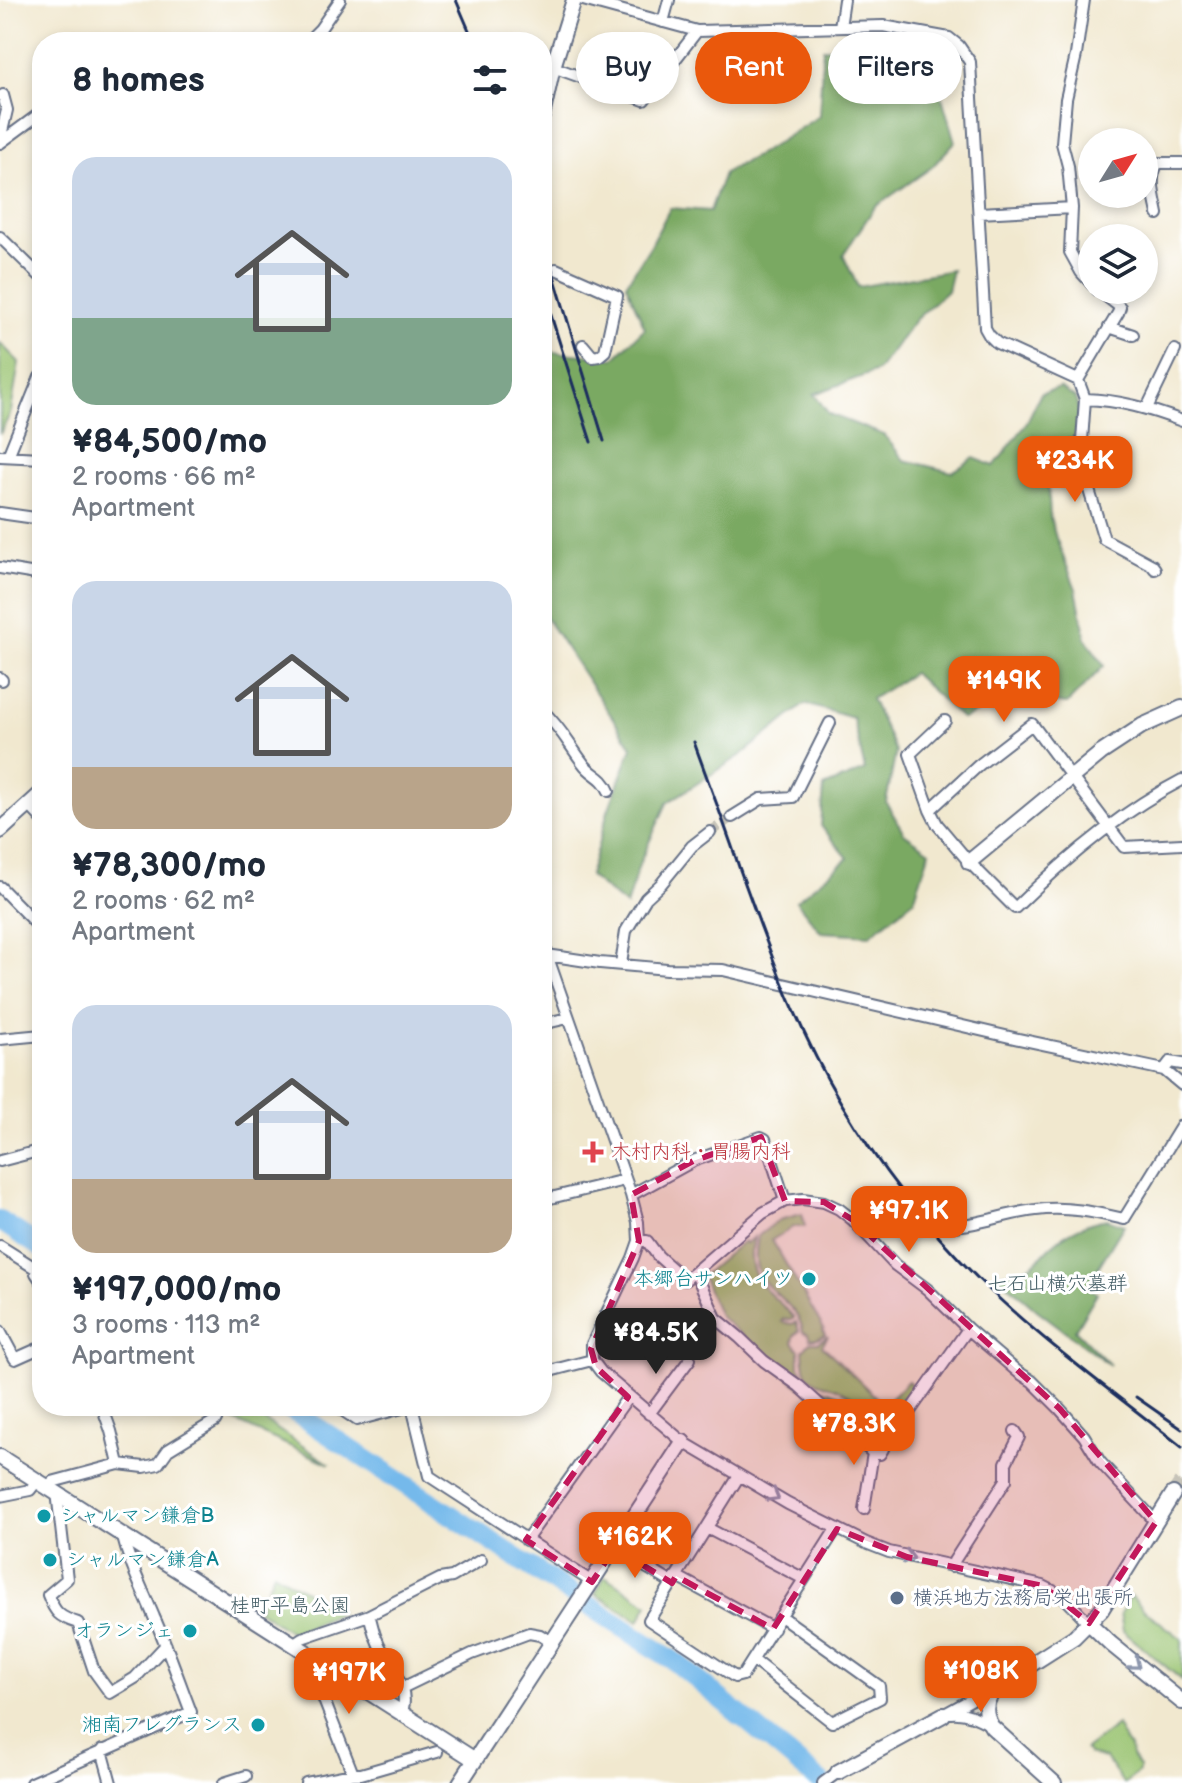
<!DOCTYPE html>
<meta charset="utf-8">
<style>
:root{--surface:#fff;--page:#f6f6f7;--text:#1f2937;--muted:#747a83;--accent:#ea580c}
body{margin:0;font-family:"Balsamiq Sans","Klee One",sans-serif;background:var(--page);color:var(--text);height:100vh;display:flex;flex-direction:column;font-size:30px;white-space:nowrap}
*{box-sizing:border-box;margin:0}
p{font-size:26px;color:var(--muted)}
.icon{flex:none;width:44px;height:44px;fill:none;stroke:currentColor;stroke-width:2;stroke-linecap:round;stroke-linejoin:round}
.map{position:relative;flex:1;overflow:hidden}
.drawer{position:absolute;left:32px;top:32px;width:520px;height:1384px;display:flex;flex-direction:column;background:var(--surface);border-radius:32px;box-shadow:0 4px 12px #0003}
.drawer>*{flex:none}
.top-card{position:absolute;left:576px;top:32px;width:486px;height:72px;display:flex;gap:16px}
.needle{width:52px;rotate:53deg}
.fabs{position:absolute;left:1078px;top:128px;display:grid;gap:16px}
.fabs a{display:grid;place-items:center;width:80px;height:80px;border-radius:50%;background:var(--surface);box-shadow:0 4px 12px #0003;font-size:40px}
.price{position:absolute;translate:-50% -68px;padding:0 18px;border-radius:16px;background:var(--accent);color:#fff;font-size:26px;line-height:52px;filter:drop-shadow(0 2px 4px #0008)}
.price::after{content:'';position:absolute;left:50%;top:48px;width:24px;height:18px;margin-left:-12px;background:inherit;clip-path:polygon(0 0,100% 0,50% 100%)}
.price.current{background:#222;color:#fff}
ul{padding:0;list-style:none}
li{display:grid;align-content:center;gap:16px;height:424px;padding:0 40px}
li span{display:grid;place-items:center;height:248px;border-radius:24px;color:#555}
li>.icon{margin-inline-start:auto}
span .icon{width:144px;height:144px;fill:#fffc;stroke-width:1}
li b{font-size:34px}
h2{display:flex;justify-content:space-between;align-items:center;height:96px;padding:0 40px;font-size:34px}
.chip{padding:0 28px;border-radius:36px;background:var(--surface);box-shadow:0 4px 12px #0003;font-size:28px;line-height:72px}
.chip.current{background:var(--accent);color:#fff}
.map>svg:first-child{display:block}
</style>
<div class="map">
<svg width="1182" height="1783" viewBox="0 0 1182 1783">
<rect width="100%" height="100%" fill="#fff"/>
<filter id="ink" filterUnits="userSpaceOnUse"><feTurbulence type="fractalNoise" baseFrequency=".0125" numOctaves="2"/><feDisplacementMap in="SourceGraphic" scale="16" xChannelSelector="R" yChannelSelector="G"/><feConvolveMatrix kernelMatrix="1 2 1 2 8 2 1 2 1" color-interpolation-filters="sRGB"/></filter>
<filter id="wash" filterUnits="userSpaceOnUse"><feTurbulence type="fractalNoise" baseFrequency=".006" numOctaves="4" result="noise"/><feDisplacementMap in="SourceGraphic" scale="32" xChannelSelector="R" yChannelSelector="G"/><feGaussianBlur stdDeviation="1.8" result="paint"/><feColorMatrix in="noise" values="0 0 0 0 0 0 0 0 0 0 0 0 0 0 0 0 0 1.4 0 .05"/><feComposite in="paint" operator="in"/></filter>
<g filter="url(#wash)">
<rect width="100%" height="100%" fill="#f1e8cf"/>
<path fill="#99c370" stroke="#5a7967" stroke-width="2" d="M 0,343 L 19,362 L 11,412 L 0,434 Z
M 802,1214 L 805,1227 L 793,1227 L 772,1240 L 824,1329 L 823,1330 L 825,1335 L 818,1338 L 810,1339 L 808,1334 L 803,1332 C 799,1301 759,1292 756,1262 C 755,1254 757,1244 758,1236 L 779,1220 Z
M 754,1237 C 753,1244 751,1250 751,1256 C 751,1286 778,1297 794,1318 L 791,1320 L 783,1319 L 782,1322 L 792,1324 L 796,1322 L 799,1331 L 794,1336 L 793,1342 L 799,1350 L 799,1366 L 806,1380 L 815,1386 L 848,1398 L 869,1416 L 885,1425 L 889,1431 L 886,1435 L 837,1398 L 829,1410 L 767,1360 L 768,1357 L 719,1316 L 702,1276 L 743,1241 L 746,1244 Z
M 828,1336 L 822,1345 L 884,1405 L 908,1381 L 913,1386 L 889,1420 L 885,1421 C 878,1416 870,1412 863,1407 C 858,1403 854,1397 848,1394 C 822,1377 804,1394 803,1350 L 810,1342 L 818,1342 Z
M 207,1406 L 242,1406 L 330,1464 L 223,1416 Z
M 274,1572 L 340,1612 L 292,1633 L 258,1610 Z
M 605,1576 L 648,1604 L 639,1621 L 595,1594 Z
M 1131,1596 L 1144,1610 L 1182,1639 L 1182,1680 L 1123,1631 L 1120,1613 Z
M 1117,1725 L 1126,1743 L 1130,1747 L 1131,1756 L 1139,1767 L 1139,1772 L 1125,1783 L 1123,1783 L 1105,1758 L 1088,1754 L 1085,1749 Z"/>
<path fill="#7aa962" stroke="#4a6c60" stroke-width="2" d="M 823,48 L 896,52 L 934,70 L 955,142 L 932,167 L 875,207 L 843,255 L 858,287 L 952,270 L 947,291 L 915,320 L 877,371 L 814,394 L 829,414 L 884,435 L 904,460 L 952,472 L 974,458 L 994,466 L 1025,426 L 1041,393 L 1060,388 L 1075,398 L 1079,411 L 1075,438 L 1054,443 L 1047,459 L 1050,517 L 1056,538 L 1076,589 L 1086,639 L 1104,666 L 1067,704 L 1009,697 L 962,719 L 913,673 L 871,699 L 896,752 L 886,802 L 904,833 L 930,851 L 914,900 L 870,935 L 821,932 L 796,901 L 848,858 L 821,826 L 824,787 L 865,770 L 853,718 L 805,704 L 743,754 L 667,803 L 640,862 L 626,906 L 589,876 L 608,811 L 632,747 L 542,612 L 542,351 L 614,358 L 645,328 L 626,284 L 651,245 L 670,208 L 710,211 L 724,173 L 763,152 L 819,116 Z
M 1107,1219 L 1124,1225 L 1087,1286 L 1097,1293 L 1075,1330 L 1110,1365 L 1037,1310 L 997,1275 C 1009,1273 1022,1272 1033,1264 C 1040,1259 1044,1252 1051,1246 C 1066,1232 1087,1222 1107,1219 Z"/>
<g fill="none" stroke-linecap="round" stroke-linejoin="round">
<path stroke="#75b9eb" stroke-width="20" d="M 0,1221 L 42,1248
M 285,1406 L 677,1663 L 822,1783"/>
</g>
</g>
<g filter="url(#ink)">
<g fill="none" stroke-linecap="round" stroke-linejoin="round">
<path stroke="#c6c3b8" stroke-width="10" stroke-dasharray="10 5" stroke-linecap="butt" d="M 542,269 L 556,269
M 710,832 L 732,817
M 881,1228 L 948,1226"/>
<path stroke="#c6c3b8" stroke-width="14" stroke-dasharray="14 7" stroke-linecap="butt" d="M 1173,1494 L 1182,1480"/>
<g stroke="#667086" stroke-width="14">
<path id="street" d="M 583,0 L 697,31 L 883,26 L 949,38 L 959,46 L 970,62 L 985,328 L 989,335 L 997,343 L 1078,380 L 1085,399 C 1120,400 1150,409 1182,421
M 1084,0 L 1076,55 L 1066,99 L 1062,143 L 1068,166 L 1072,208 L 1070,252 L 1081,272 L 1092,284
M 663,22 L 669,0
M 840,27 L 844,0
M 221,42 L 222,41
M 307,42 L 320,29 L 340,0
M 553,67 L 644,100 L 697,31
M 0,140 L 7,110 L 3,95
M 0,143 L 42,112
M 979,213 L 1072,208
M 1158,214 C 1155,198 1148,178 1158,163 L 1182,163
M 0,237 L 42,278
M 556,269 L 617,296 L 605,351 L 599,356 L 593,357 L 583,345
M 1109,327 L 1133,335
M 1078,380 L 1118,313 L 1120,307 L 1098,290
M 1085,399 L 1081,455 L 1086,480 L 1104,539 L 1152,565 L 1155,569
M 1147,408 L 1175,350
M 0,456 L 42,458
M 8,456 L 40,377 L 42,376
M 0,513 L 42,519
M 0,568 L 42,575
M 0,678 L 2,680
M 542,710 C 561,728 568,743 583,763 C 592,776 602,775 609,791
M 945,721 L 910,754 L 930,810 L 937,824 L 969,862 L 1015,908 C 1065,859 1120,812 1182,780
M 29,805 L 42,819
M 930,810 L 979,765 L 1032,724 L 1124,847 L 1182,844
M 732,817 L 761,799 L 793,797 L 830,723
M 0,887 L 42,930
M 542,947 L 547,955 L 631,1195 L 638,1222 L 639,1241 L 633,1258 L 592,1344 L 592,1360 L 601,1372 L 683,1442 L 788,1504 L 866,1543 L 889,1552 L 1043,1586 L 1063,1596 L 1089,1623
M 547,955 L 600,963 L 667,969 L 723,970 L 1014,1038 L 1164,1070 L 1182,1085
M 621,964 L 626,931 L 646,898 L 661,884 L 692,846 L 710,832
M 542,1024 L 568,1018
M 0,1039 L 42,1035
M 1164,1070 L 1170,1062 L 1182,1064
M 0,1161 L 42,1150
M 631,1195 L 693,1161 L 761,1137 L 765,1139 L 785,1201 L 803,1199 L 824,1202 L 839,1209 L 853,1220 L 895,1265 L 927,1289 L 968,1329 L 1018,1372 L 1032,1381 L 1060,1409 L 1084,1436 L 1100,1462 L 1156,1522
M 542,1200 L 625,1180
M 948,1226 C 978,1226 1006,1213 1036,1210 C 1066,1206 1094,1212 1124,1219 L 1182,1125
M 866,1233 L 881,1228
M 639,1241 L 647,1241 L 658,1256 L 685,1280 L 763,1213 L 785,1201
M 0,1246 L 35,1268 L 36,1273 L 42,1282
M 695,1272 L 716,1318 L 739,1337 L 764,1361 L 799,1386 L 873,1453
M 0,1331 L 15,1359 L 42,1347
M 542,1373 L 592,1360
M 102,1406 L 111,1431 L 119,1464
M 336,1406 L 357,1420 L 410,1406
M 412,1406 L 429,1476 L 592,1582
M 649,1414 L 690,1359
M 889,1441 L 968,1329
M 739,1476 L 649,1620 L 735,1677 L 743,1675 L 836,1529
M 48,1487 L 52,1482 L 119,1464 L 144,1467 L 158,1464 L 168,1450 L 215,1421 L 217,1417 L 199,1406
M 57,1492 L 67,1579 L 48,1595 C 55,1613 59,1617 78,1623 L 94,1671 L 110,1693 L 135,1678 L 166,1645
M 0,1496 L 30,1490 L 37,1481
M 864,1509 L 873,1453 L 880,1454 L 883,1449
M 707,1528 L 804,1579
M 526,1540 L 628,1397
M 615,1548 L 672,1583
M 952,1567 L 954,1561 L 1006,1480 L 1006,1463 L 1019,1437 L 1015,1431
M 676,1576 L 773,1629
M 369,1615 C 372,1623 373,1632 377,1640 C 385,1662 413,1689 401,1713
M 293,1644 L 302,1638 L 369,1615 L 440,1579 L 452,1577 L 481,1560
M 315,1659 L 311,1667 L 353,1774
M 753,1660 L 832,1722 L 880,1698 L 879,1686 L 781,1616
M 402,1688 L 472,1654 L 529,1633 L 540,1635 L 553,1643
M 950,1713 C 965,1711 978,1718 991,1725
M 943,1715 L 994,1687
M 102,1750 L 111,1783
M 31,1783 L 191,1712 C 179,1681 168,1648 154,1617 C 142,1588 130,1566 122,1534
M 224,1783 L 246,1776
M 306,1783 L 353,1774 L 361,1774 L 437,1752
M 823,1783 L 838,1772"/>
</g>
<g stroke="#667086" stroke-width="18">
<path id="secondary" d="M 542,116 L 553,67 L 574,0
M 0,831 L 42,793
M 969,862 L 1101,753 L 1142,726 L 1182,708
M 0,1457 L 475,1760
M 1089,1623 L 1111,1644 L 1182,1702
M 838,1772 L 943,1715
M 460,1783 L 683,1442
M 1054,1783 L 992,1727 C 981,1710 987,1694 1002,1683 L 1074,1637 L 1101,1610 L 1173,1494"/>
</g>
<use href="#street" stroke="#fff" stroke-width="10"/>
<use href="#secondary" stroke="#fff" stroke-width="14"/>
<path stroke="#1b2f5e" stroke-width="3" d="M 456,0 L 474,42
M 542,236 L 604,441
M 542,287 L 591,442
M 694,742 C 709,784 725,825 739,867 C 768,947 796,1027 840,1101 C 881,1171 935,1238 994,1294 C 1053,1349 1119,1397 1182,1447
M 1136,1397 L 1182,1429"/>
</g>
<defs><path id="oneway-chevron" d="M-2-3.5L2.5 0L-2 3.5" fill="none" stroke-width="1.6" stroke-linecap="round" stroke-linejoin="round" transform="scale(2)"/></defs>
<g stroke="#8d97ae">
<use href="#oneway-chevron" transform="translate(774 1496) rotate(30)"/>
<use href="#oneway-chevron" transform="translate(909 1557) rotate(14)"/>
<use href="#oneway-chevron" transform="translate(1135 1664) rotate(39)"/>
</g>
</g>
<path fill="#c2185b" fill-opacity="0.2" stroke="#c2185b" stroke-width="6" stroke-dasharray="16 10" stroke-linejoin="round" d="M 761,1137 L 785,1201 L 824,1202 L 853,1220 L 1060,1409 L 1156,1522 L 1089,1623 L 1043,1586 L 907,1557 L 837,1529 L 773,1629 L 676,1576 L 672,1583 L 615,1548 L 592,1582 L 526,1540 L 628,1397 L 596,1367 L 591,1349 L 639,1241 L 631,1195 L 693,1161 Z"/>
<path fill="#e0444e" stroke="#fff" stroke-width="3" d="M589 1140h8v8h8v8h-8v8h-8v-8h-8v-8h8z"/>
<g fill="#0f9aa8" stroke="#fff" stroke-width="3">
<circle cx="809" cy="1279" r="8"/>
<circle cx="44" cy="1516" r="8"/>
<circle cx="50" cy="1560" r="8"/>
<circle cx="190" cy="1631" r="8"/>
<circle cx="258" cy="1725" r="8"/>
</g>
<circle fill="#5c6f8a" stroke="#fff" stroke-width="3" cx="897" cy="1598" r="8"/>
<g text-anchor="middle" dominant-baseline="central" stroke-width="6" stroke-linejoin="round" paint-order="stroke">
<g font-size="20" fill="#be3a42" stroke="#fff" text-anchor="start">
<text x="611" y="1152">木村内科・胃腸内科</text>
</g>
<g font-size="20" fill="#0d838f" stroke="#fff" text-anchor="end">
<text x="793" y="1279">本郷台サンハイツ</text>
<text x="60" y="1516" text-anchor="start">シャルマン鎌倉B</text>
<text x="66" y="1560" text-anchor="start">シャルマン鎌倉A</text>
<text x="174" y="1631">オランジェ</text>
<text x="242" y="1725">湘南フレグランス</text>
</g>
<g font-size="20" fill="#415b63" stroke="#fff">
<text x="1057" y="1284">七石山横穴墓群</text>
<text x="290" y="1606">桂町平島公園</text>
</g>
<g font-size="20" fill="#4e5e75" stroke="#fff" text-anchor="start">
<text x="913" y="1598">横浜地方法務局栄出張所</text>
</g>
</g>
</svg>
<div class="fabs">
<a><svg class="needle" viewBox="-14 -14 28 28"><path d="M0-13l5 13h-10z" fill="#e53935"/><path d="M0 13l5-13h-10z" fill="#747a83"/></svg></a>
<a><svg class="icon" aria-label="layers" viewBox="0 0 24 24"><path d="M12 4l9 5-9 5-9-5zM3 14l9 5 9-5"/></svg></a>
</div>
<b class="price" style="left:1075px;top:504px">¥234K</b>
<b class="price" style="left:1004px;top:724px">¥149K</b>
<b class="price" style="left:909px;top:1254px">¥97.1K</b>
<b class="price current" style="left:656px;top:1376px">¥84.5K</b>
<b class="price" style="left:854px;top:1467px">¥78.3K</b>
<b class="price" style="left:635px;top:1580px">¥162K</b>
<b class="price" style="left:981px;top:1714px">¥108K</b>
<b class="price" style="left:349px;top:1716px">¥197K</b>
<div class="top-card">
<a class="chip">Buy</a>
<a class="chip current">Rent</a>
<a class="chip">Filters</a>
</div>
<section class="drawer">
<h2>8 homes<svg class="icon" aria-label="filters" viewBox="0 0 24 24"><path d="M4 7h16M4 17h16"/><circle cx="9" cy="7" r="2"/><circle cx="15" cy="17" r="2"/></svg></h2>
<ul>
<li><span style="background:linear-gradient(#c9d6e8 65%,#7fa58c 0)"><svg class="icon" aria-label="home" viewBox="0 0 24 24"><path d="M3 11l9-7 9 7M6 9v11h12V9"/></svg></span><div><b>¥84,500/mo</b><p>2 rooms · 66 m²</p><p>Apartment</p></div></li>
<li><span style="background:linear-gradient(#c9d6e8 75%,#b9a48a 0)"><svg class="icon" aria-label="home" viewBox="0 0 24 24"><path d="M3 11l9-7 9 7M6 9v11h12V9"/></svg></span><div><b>¥78,300/mo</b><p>2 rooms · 62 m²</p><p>Apartment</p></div></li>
<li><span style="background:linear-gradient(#c9d6e8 70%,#b9a48a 0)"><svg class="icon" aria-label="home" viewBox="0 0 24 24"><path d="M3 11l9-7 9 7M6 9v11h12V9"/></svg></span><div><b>¥197,000/mo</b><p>3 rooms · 113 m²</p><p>Apartment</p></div></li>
</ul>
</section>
</div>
